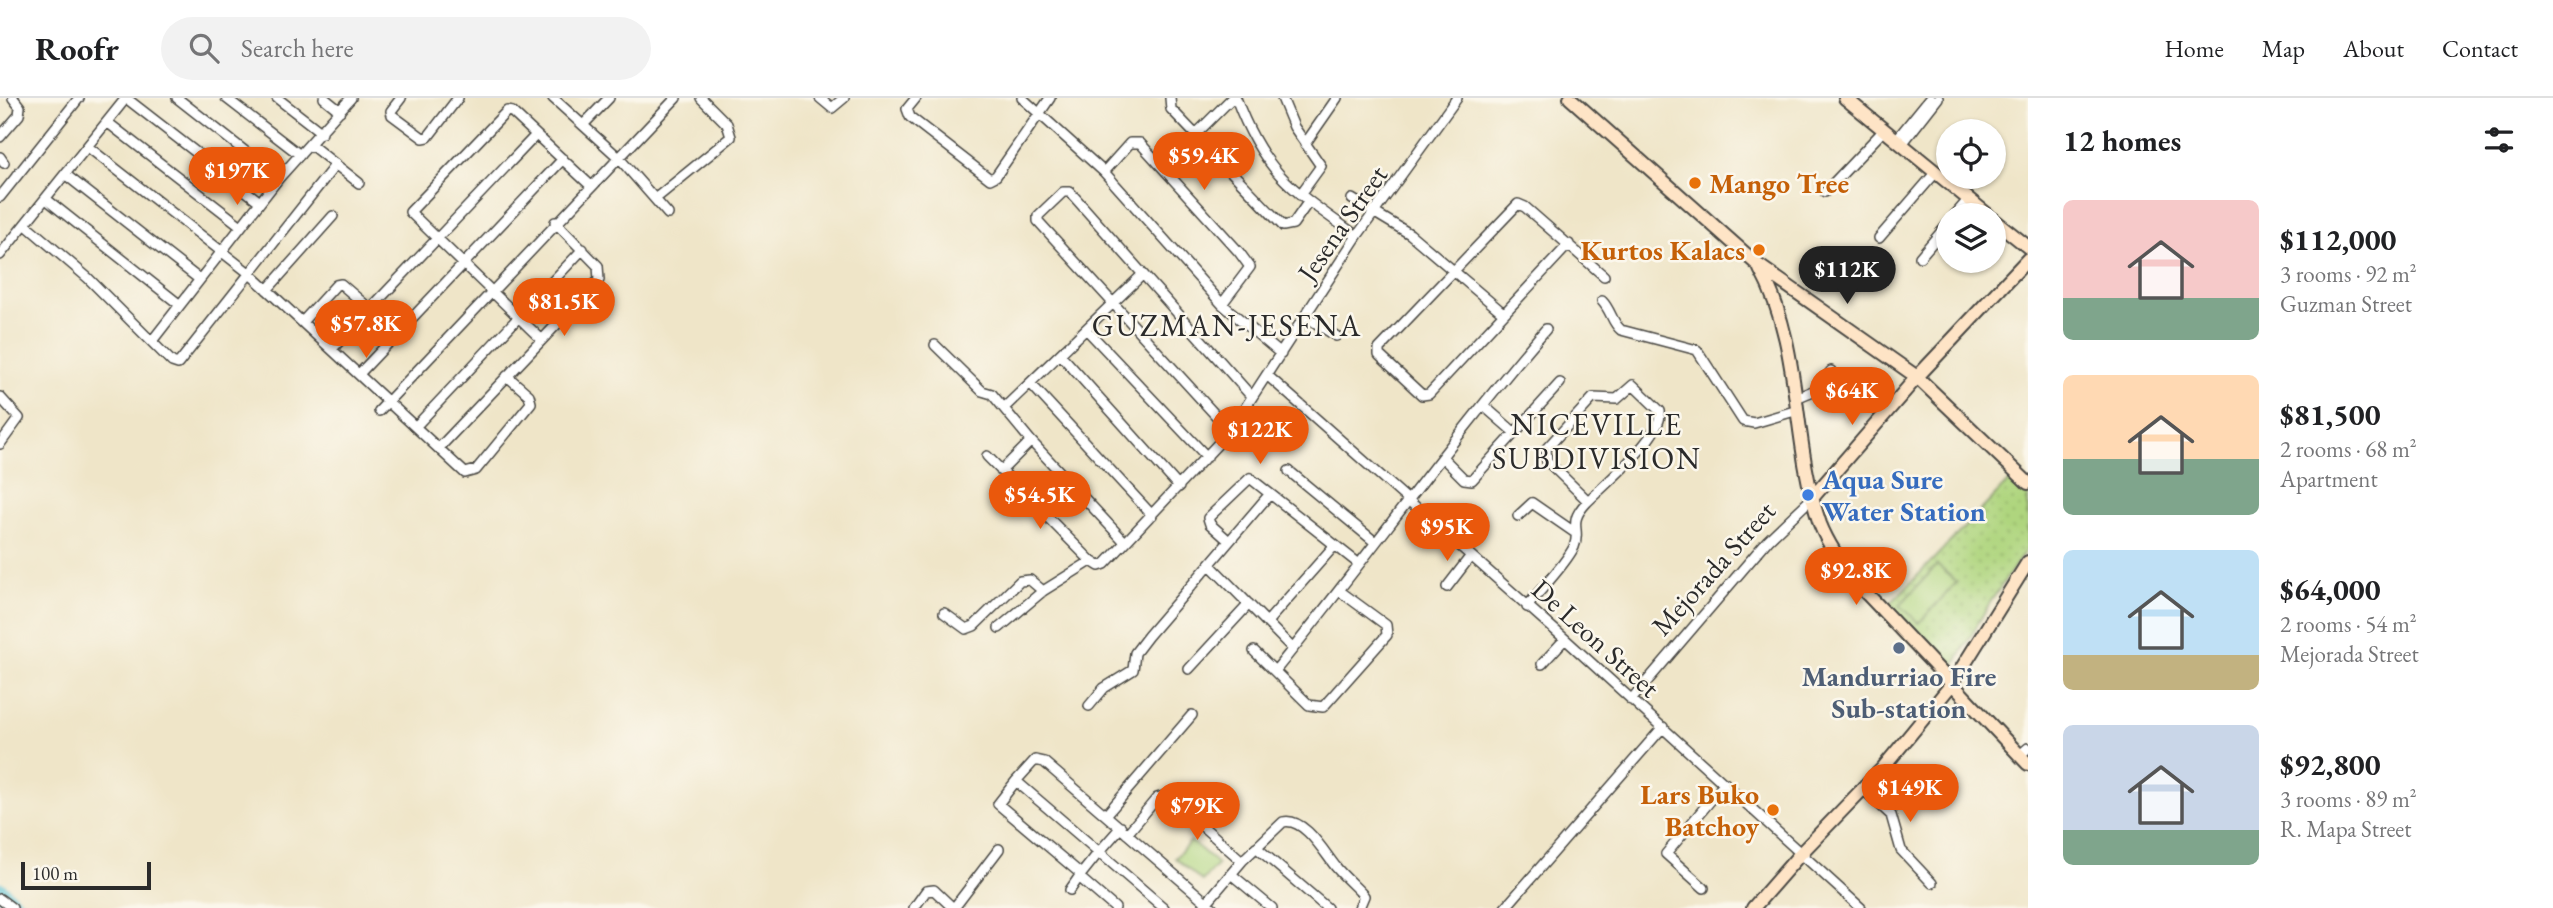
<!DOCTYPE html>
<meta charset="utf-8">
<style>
:root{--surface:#fff;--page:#f2f2f2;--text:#202124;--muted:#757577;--line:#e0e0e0;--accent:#ea580c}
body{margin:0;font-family:"EB Garamond",serif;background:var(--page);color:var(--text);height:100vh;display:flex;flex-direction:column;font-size:26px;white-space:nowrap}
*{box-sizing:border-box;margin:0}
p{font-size:23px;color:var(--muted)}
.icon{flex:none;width:38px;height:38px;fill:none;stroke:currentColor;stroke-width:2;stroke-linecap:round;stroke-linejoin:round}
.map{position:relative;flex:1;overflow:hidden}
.side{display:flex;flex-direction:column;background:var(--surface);width:525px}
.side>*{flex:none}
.tools{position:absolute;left:1936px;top:21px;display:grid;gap:14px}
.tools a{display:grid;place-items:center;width:70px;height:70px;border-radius:50%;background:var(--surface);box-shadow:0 2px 5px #0004;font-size:35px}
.scale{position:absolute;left:21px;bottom:18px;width:130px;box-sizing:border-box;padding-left:7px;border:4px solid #2b2b2b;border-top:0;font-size:19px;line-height:24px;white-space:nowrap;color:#2b2b2b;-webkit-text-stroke:5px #fbf7ec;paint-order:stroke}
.price{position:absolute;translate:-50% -60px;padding:0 16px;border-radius:24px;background:var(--accent);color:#fff;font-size:23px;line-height:46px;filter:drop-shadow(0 2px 4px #0008)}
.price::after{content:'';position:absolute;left:50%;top:42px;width:21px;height:16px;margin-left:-10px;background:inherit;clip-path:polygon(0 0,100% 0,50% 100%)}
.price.active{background:#222;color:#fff}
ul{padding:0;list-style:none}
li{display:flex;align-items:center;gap:21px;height:175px;padding:0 35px}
li span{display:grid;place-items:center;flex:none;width:196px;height:140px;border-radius:10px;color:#555}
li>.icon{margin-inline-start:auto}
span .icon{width:84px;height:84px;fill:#fffc;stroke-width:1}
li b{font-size:30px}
h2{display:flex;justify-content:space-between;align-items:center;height:84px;padding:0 35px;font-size:30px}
header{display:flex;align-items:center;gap:42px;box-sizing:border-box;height:98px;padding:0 35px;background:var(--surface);border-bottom:2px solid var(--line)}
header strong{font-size:33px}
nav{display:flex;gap:38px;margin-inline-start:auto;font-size:24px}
.search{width:490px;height:63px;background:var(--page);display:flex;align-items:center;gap:18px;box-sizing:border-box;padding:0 24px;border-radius:38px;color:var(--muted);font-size:26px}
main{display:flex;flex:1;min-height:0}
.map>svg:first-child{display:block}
</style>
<header>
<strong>Roofr</strong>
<div class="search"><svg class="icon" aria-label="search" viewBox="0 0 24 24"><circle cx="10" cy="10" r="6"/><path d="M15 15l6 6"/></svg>Search here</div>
<nav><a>Home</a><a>Map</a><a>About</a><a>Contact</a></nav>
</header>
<main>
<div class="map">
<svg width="2028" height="810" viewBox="0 0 2028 810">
<defs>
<pattern id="green-dots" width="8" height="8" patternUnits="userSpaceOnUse" patternTransform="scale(1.75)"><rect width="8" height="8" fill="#afd57e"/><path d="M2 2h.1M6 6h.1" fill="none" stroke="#97b76d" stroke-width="1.8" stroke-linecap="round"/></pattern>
</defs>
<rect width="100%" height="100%" fill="#fbf7ec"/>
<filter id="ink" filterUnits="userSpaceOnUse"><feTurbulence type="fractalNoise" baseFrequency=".0143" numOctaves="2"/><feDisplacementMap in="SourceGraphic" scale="14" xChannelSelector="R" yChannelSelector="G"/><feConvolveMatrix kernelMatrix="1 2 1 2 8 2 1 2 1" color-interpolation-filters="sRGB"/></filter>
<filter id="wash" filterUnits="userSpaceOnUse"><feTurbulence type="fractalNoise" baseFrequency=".00686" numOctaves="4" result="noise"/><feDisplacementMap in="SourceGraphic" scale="28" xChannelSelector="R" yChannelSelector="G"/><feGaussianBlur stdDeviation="1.57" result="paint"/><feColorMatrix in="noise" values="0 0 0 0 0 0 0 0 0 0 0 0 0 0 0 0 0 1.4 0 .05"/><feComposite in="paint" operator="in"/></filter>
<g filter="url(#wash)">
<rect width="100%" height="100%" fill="#efe5c8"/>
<path fill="url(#green-dots)" stroke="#6d8054" stroke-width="2" d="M 2014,378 L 2028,389 L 2028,449 L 1989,506 L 1955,566 L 1943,567 L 1888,508 Z"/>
<path fill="#afd57e" stroke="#6d8054" stroke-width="2" d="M 1937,467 L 1957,484 L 1919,525 L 1900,507 Z
M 1191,743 L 1218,766 L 1202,783 L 1175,760 Z"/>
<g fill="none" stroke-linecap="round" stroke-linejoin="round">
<path stroke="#56c0d1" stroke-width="16" d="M 0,792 L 18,810"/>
</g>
</g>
<g filter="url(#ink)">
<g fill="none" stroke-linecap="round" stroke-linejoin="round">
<g stroke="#484743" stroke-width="12">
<path id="street" d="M 126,0 L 260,104
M 177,0 L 279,80
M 226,0 L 300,57
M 277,0 L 322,35
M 324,0 L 340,13
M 401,0 L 391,13 L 392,17 L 423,40 L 428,39 L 458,0
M 553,0 L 618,59 L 668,116
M 820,0 L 832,10 L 844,0
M 916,0 L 907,11 L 910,19 L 990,81 L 996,78 L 1050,0
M 1022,0 L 1104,74 L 1222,206 L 1281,256
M 1170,0 L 1171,11 L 1283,128 L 1293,126 L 1309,103
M 1236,0 C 1264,76 1294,93 1357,138
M 1282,0 L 1294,29 L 1321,68 L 1300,97
M 107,24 L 241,128
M 583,27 L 609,0
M 1196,36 L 1232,0
M 0,39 L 19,17 L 20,9 L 13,0
M 1896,42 L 1930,0
M 1305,46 L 1337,0
M 1902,46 L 1938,0
M 311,47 L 359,85
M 88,49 L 249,175 L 465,375 L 476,372 L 531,305 L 529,297 L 507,278
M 0,59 L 4,65
M 1104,74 L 1130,45 L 1140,45 L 1239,154 L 1250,169 L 1222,206
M 66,77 L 199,181
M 1825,94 L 1884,32
M 0,99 L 79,0
M 46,101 L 180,207
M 655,101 L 731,39 L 727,26 L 701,0
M 1352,101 L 1410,136 L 1502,214
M 1955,117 L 1968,102
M 26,127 L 88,180 L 172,264 L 178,266 L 336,66
M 1879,140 L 1936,74
M 1569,146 L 1429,296 L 1422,297 L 1379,257 L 1379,251 L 1518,106 L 1525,109 L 1604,178
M 0,157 L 126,0
M 1920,159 L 1948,126
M 267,192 L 333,118
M 1602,203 C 1611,212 1612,225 1621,232 L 1697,252 L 1743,323 L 1754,325 L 1798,312
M 1305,218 L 1336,238
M 303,223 L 336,187 L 341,186 L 370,211
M 1086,231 L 1207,359
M 542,242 L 410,114 L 507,13 L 512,14 L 591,88
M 152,243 L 279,80 L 351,0
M 935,247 L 982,293 L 992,296 L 1031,343 L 1125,444
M 332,251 L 536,37
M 1060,256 L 1179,389
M 359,276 L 563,61
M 1268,278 L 1565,541 L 1861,810
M 1030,285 L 1152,417
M 0,299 L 19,320 L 0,346
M 1796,300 L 1820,290 L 1831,273
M 1484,308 L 1515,335
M 1004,310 L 1142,177
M 379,313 L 676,0
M 416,328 L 583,151
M 1230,333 L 1038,123 L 1038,118 L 1063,94 L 1070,94 L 1252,299
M 439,350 L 599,182 L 598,168 L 555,124
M 987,358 L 1091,463 L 1099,468 L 1105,466 L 1230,333 L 1357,138 L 1457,0
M 1443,360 L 1464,381 L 1472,382 L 1560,285
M 1001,373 L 1031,343
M 1289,373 L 1375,444
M 1518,418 L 1532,405 L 1574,434
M 1229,443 L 1210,426 L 1208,420 L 1250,380 L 1359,466
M 1211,468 L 1293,551
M 1447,489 L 1470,459
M 1527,509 C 1541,490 1563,470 1574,449 C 1582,431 1566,426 1587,404 C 1604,387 1664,337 1660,313 L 1633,287 L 1617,301 L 1593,300 L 1546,351 L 1547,363 L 1588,403
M 944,515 L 966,531 L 974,528 L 1020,483 L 1030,482 L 1043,493
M 1267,524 L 1335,447
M 999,530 L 1043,493 L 1091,463
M 1254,553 L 1309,607 L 1323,609 L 1387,537 L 1386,527 L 1341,494
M 1542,566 L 1565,541
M 1189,571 L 1249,506
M 1275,573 C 1367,460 1451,341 1546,231
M 1631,602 L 1768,442 L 1813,399
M 1089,608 L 1104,590 L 1133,572 L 1135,555 L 1148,538 L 1269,397
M 2020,657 L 2028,650
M 1016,683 L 998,706 L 1081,776
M 1863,691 L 1891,717 L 1901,752 L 1932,785
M 1106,717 L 1192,617
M 1121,729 L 1099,754 L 1164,810
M 1127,736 L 1157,700 L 1167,697 L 1242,763
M 1256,749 L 1327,810
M 1231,776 L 1272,810
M 1704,790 L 1666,756 L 1725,685
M 1070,792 L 1079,779
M 0,801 L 12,810
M 914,810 L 926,793 L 934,792 L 953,810
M 954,810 L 999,751
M 1115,810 L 1079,779 L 1099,754 L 1016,683 L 1035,662 L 1044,664 L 1213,810
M 1202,810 L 1242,763 L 1283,724 C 1305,719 1325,756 1336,769 C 1344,779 1355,788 1364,798 L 1359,810
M 1505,810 L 1663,629"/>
</g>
<g stroke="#484743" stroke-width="16">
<path id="secondary" d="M 1570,0 L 1758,167 L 1917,279 L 2028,385
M 1845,0 L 1988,117
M 1993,121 L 2028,149
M 1760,171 C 1803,249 1791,343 1820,426 C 1828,446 1840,463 1853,481 L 2028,666
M 1813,399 L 1917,279 L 2028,161
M 1753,810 L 1801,755 L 1882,671 L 1952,586 L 2028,464"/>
</g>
<use href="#street" stroke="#fff" stroke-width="9"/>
<use href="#secondary" stroke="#fee4c6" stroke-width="12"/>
</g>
</g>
<g fill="#e8710a" stroke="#fbf7ec" stroke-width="2.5">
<circle cx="1695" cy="85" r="7"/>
<circle cx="1759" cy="152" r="7"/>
<circle cx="1773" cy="712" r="7"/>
</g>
<circle fill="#3f7fe0" stroke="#fbf7ec" stroke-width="2.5" cx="1808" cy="397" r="7"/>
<circle fill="#5c6f8a" stroke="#fbf7ec" stroke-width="2.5" cx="1899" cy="550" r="7"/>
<g text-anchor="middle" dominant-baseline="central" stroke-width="5" stroke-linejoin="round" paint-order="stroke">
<g font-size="28" font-weight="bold" fill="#c56008" stroke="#fbf7ec" text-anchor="end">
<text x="1709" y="85" text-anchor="start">Mango Tree</text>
<text x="1745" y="152">Kurtos Kalacs</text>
<text x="1759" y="696">Lars Buko<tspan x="1759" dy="32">Batchoy</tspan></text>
</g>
<g font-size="28" fill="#2b2b2b" stroke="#fbf7ec">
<text transform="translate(1342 125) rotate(-55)">Jesena Street</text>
<text transform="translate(1713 470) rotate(-48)">Mejorada Street</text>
<text transform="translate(1596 540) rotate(42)">De Leon Street</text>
</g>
<g font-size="28" font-weight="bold" fill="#366cbe" stroke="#fbf7ec" text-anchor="start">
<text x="1822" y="381">Aqua Sure<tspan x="1822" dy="32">Water Station</tspan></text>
</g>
<g font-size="28" font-weight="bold" fill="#4e5e75" stroke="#fbf7ec">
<text x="1899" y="578">Mandurriao Fire<tspan x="1899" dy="32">Sub-station</tspan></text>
</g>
<g font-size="30" letter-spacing="2" fill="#2b2b2b" stroke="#fbf7ec">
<text x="1227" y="227">GUZMAN-JESENA</text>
<text x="1597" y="326">NICEVILLE<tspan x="1597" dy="34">SUBDIVISION</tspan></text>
</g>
</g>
</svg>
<div class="tools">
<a><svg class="icon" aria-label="locate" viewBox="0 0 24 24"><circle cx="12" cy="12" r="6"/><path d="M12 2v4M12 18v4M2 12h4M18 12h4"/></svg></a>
<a><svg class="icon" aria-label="layers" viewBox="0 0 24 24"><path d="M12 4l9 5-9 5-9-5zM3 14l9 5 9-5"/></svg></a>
</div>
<div class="scale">100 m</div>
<b class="price" style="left:1204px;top:94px">$59.4K</b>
<b class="price" style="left:237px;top:109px">$197K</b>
<b class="price active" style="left:1847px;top:208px">$112K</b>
<b class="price" style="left:564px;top:240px">$81.5K</b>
<b class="price" style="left:366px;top:262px">$57.8K</b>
<b class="price" style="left:1852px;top:329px">$64K</b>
<b class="price" style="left:1260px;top:368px">$122K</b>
<b class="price" style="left:1040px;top:433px">$54.5K</b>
<b class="price" style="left:1447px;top:465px">$95K</b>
<b class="price" style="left:1856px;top:509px">$92.8K</b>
<b class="price" style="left:1910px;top:726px">$149K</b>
<b class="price" style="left:1197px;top:744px">$79K</b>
</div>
<section class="side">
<h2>12 homes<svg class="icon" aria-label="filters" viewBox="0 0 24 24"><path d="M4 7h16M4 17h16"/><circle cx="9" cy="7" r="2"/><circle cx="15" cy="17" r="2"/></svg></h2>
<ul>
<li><span style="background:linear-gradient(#f6c9c9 70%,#7fa58c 0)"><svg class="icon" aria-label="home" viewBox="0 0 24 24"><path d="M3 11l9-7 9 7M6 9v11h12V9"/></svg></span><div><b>$112,000</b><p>3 rooms · 92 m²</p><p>Guzman Street</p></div></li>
<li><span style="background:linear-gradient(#ffd9b3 60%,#7fa58c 0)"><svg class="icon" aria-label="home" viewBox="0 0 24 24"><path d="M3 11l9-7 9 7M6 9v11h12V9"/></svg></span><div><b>$81,500</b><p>2 rooms · 68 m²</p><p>Apartment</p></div></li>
<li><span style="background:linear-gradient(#bfe0f5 75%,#c2b280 0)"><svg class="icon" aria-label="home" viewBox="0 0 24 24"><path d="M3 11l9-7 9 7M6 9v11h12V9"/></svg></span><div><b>$64,000</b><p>2 rooms · 54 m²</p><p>Mejorada Street</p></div></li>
<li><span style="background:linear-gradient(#c9d6e8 75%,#7fa58c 0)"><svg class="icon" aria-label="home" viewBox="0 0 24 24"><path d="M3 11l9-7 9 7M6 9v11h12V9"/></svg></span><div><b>$92,800</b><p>3 rooms · 89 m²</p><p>R. Mapa Street</p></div></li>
</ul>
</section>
</main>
